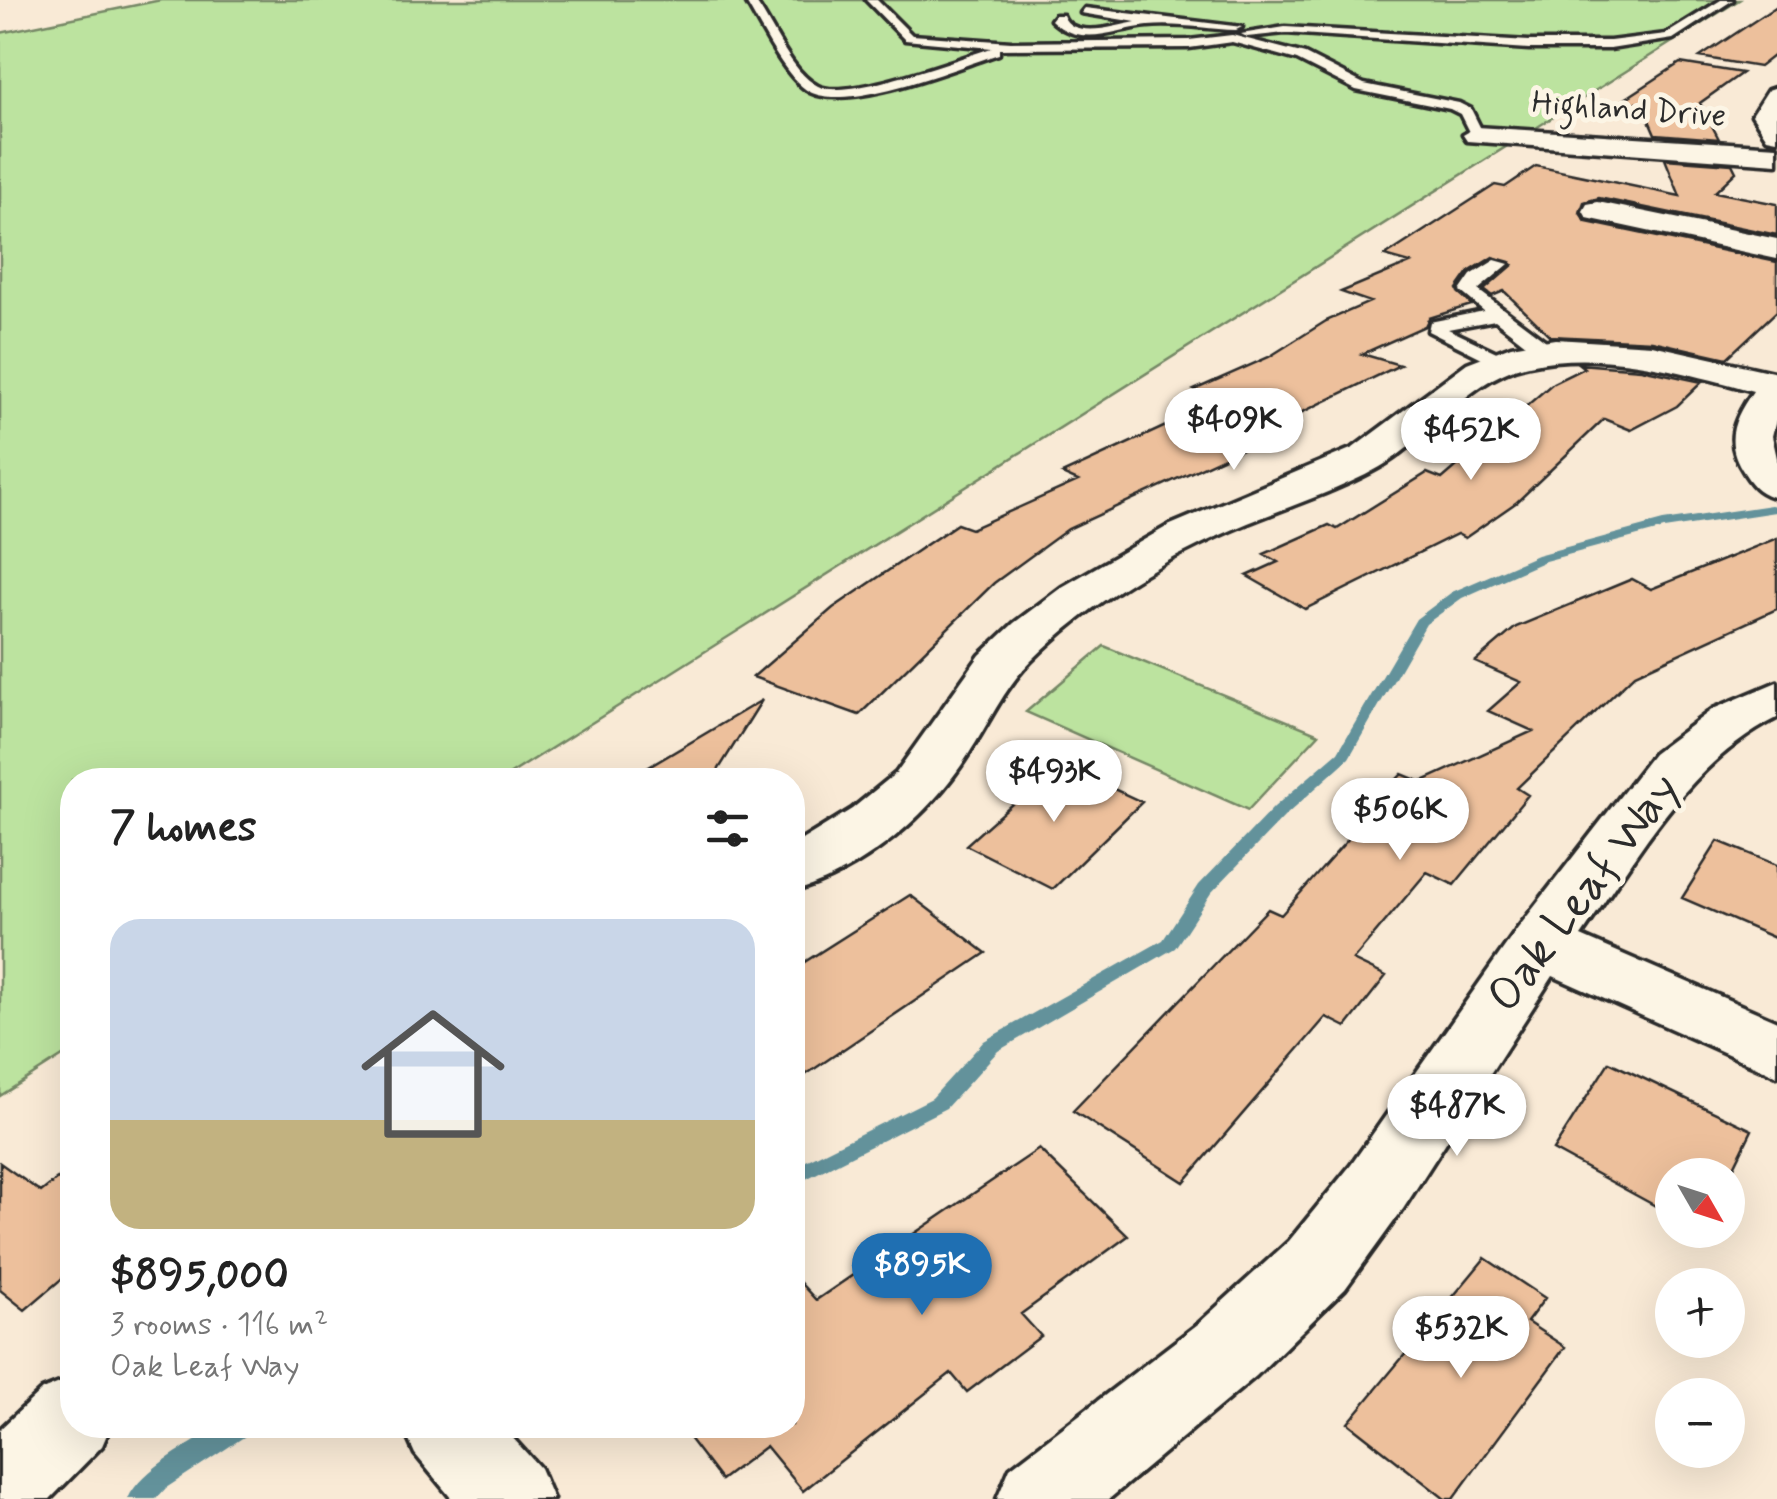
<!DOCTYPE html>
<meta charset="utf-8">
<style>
:root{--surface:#fff;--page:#f6f6f6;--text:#222;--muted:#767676;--accent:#1f6fb2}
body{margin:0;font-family:Mynerve,sans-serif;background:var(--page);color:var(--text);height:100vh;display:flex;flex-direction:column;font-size:38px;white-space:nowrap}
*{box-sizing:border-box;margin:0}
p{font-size:32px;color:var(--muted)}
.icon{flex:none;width:55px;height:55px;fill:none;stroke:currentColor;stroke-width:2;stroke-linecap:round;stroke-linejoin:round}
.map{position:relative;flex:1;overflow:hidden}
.drawer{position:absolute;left:60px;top:768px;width:745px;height:670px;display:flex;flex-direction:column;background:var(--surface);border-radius:40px;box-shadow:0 10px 40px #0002}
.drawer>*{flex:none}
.needle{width:65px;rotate:129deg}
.fabs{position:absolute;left:1655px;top:1158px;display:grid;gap:20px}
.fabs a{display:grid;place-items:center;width:90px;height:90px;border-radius:50%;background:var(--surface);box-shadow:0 10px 40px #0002;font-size:50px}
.price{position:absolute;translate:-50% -85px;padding:0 22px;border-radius:35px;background:#fff;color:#222;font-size:32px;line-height:65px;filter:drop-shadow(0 2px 5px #0008)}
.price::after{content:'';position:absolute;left:50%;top:60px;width:30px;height:22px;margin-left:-15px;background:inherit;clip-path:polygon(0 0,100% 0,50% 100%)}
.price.on{background:var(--accent);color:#fff}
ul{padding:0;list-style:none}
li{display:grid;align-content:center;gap:20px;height:530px;padding:0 50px}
li span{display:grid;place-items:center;height:310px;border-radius:30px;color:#555}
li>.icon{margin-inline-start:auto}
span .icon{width:180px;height:180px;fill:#fffc;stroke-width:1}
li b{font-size:42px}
h2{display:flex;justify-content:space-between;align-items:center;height:120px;padding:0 50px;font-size:42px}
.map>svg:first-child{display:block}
</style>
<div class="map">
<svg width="1777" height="1499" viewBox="0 0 1777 1499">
<rect width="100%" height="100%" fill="#f9ead6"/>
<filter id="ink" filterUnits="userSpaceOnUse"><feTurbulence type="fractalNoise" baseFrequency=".01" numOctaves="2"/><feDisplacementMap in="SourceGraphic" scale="20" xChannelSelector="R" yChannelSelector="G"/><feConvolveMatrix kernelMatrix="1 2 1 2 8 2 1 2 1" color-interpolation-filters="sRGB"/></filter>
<g filter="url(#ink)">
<path fill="#bce39f" stroke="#748765" stroke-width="2.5" d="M 161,0 L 1739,0 L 501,780 L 72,780 L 72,1050 L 0,1096 L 0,33 Z
M 1104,646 L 1319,734 L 1248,810 L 1026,712 Z"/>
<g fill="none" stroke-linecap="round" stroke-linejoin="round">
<path fill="#63929b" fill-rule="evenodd" d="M 1771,505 L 1775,506 L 1775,512 L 1664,529 L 1545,561 L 1462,598 L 1426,624 L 1349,758 L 1286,815 L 1211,893 L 1175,948 L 998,1051 L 946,1108 L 792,1186 L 792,1168 L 932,1098 L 984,1041 L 1163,940 L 1199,885 L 1274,807 L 1338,752 L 1416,619 L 1452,592 L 1537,555 L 1663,521 Z
M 222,1425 L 254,1425 L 250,1433 L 166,1488 L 156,1499 L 128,1499 C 141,1468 194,1443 222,1425 Z"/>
</g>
<path fill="#edc09c" stroke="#2b2b2b" stroke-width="2.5" d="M 1777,6 L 1777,53 L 1759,67 L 1700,57 Z
M 1680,63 L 1742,73 L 1700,103 L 1719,139 L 1655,134 L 1642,104 L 1622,101 Z
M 1665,159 L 1732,164 L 1736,172 L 1715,192 L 1777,204 L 1777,235 L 1599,198 L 1584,202 L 1580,213 L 1586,222 L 1777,262 L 1777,311 L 1727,358 L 1652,341 L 1550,336 L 1504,291 L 1492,296 L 1484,290 L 1513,265 L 1493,257 L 1469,272 L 1457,289 L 1471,305 L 1429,318 L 1425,326 L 1362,354 L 1400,365 L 1247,439 L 1255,443 L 1068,529 L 994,583 L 859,715 L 753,677 L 833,608 L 957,524 L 971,529 L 1078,481 L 1062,474 L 1220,401 L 1194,390 L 1269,357 L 1326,321 L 1370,302 L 1341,292 L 1410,263 L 1385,256 L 1495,185 L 1505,187 L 1536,166 L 1680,196 Z
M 1579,364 L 1641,369 L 1702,382 L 1677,406 L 1631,430 L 1604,419 L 1517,502 L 1465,538 L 1457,534 L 1305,609 L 1247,576 L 1278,562 L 1264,554 L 1329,525 L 1337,529 L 1427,473 L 1442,479 L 1553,383 L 1584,368 Z
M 1777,538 L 1777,609 L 1635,674 L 1517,788 L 1528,795 L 1454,885 L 1427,872 L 1353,960 L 1386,976 L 1346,1027 L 1326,1017 L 1184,1182 L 1073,1111 L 1268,909 L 1281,915 L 1351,836 L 1345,833 L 1402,774 L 1421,782 L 1533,731 L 1488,711 L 1521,682 L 1475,662 L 1516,627 L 1632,579 L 1651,589 Z
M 762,700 L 712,780 L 627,780 Z
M 1058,763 L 1142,802 L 1053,889 L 966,845 Z
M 1718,841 L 1777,865 L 1777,939 L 1682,898 Z
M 910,895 L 986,953 L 792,1084 L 792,970 Z
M 1609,1062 L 1752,1130 L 1728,1179 L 1728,1175 L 1672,1175 L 1672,1215 L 1553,1150 Z
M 1039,1149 L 1128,1236 L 1021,1314 L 1041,1336 L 967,1392 L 951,1373 L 803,1491 L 766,1446 L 721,1480 L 679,1425 L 792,1425 L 792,1274 L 816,1300 Z
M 0,1163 L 41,1192 L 72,1167 L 72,1270 L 25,1310 L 0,1290 Z
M 1485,1258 L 1545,1298 L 1527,1322 L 1565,1347 L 1453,1499 L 1445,1499 L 1348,1423 Z"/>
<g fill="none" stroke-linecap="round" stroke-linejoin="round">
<g stroke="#2b2b2b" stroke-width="7">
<path id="lane" d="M 749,0 L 760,0 L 757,4 C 774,28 791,72 818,86 C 847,101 959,58 992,48 L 905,40 L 866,0 L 877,0 L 912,35 L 1011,42 L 1189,40 L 1232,35 L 1305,54 L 1364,84 L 1459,103 L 1471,109 L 1484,135 L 1472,138 L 1460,114 L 1450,109 L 1356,90 L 1297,60 L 1232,42 L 1189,48 L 999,49 L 999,54 C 957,67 851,112 810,92 C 786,80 761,27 747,4 Z
M 1721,0 L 1733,0 L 1673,39 L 1610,49 L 1529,49 L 1285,33 L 1247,37 L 1241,34 L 1285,27 L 1529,41 L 1610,41 L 1666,34 Z
M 1085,8 L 1242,27 L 1236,30 C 1208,29 1176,23 1148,26 C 1114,29 1081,49 1051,20 L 1055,15 L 1063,15 C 1072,40 1115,26 1136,22 L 1081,13 Z
M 1495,260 L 1509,264 L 1478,290 L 1554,347 L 1554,355 L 1540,355 L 1495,320 L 1448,329 L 1507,357 L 1509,361 L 1500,367 L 1428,331 L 1430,322 L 1484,311 L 1460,291 L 1471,275 Z"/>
</g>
<g stroke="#2b2b2b" stroke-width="7">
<path id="street" d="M 1777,87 L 1777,140 L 1767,138 L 1752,115 L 1768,90 Z
M 1477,127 L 1777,146 L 1777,164 L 1467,141 L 1463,135 Z
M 1598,202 L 1777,239 L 1777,259 L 1587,218 L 1583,211 L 1587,204 Z
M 1555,339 L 1652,345 L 1777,373 L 1777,416 L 1772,436 L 1777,458 L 1777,498 C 1761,494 1754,488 1745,474 C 1723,442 1733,420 1753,391 C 1682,372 1602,349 1529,365 C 1469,377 1431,438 1380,467 C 1338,491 1292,505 1248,523 C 1170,555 1091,601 1031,661 C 1004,688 989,723 968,755 C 930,815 862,873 792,892 L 792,846 L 852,809 L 896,773 L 980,655 L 1014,623 L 1062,587 L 1168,526 L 1353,448 L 1467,363 L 1511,346 Z
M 1777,682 L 1777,718 C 1686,764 1638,855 1581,936 L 1777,1021 L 1777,1076 L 1553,976 L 1403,1209 L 1345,1289 L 1256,1376 L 1109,1499 L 997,1499 L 1010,1468 L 1198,1324 L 1289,1241 L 1351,1165 L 1518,928 L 1653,754 L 1713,709 Z
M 72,1378 L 72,1425 L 111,1425 L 102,1446 L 50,1499 L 0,1499 L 0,1429 L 42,1390 Z
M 402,1425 L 501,1425 L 540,1468 L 553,1499 L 452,1499 L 415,1454 Z"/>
</g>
<use href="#lane" fill="#fcf5e5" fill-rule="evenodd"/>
<use href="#street" fill="#fcf5e5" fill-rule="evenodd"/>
</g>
</g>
<g text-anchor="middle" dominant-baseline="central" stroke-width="10" stroke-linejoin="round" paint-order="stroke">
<g font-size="32" fill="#2b2b2b" stroke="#fcf5e5">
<text transform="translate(1629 110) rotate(4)">Highland Drive</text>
</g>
<g font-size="48" fill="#2b2b2b" stroke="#fcf5e5">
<text transform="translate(1584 893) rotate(-53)">Oak Leaf Way</text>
</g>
</g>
</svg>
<div class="fabs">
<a><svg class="needle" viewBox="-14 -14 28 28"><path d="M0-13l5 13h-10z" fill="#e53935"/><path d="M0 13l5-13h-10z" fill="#767676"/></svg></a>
<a>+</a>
<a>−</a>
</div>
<b class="price" style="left:1234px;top:473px">$409K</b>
<b class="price" style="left:1471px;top:483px">$452K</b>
<b class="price" style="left:1054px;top:825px">$493K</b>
<b class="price" style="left:1400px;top:863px">$506K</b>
<b class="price" style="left:1457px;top:1159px">$487K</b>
<b class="price on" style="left:922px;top:1318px">$895K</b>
<b class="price" style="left:1461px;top:1381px">$532K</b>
<section class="drawer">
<h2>7 homes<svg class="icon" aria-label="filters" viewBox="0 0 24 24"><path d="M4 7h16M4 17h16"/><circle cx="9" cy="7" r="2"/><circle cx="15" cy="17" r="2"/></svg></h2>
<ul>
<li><span style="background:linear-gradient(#c9d6e8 65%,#c2b280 0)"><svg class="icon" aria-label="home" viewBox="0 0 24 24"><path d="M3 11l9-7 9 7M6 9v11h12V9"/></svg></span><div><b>$895,000</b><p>3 rooms · 116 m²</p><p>Oak Leaf Way</p></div></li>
</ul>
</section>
</div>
